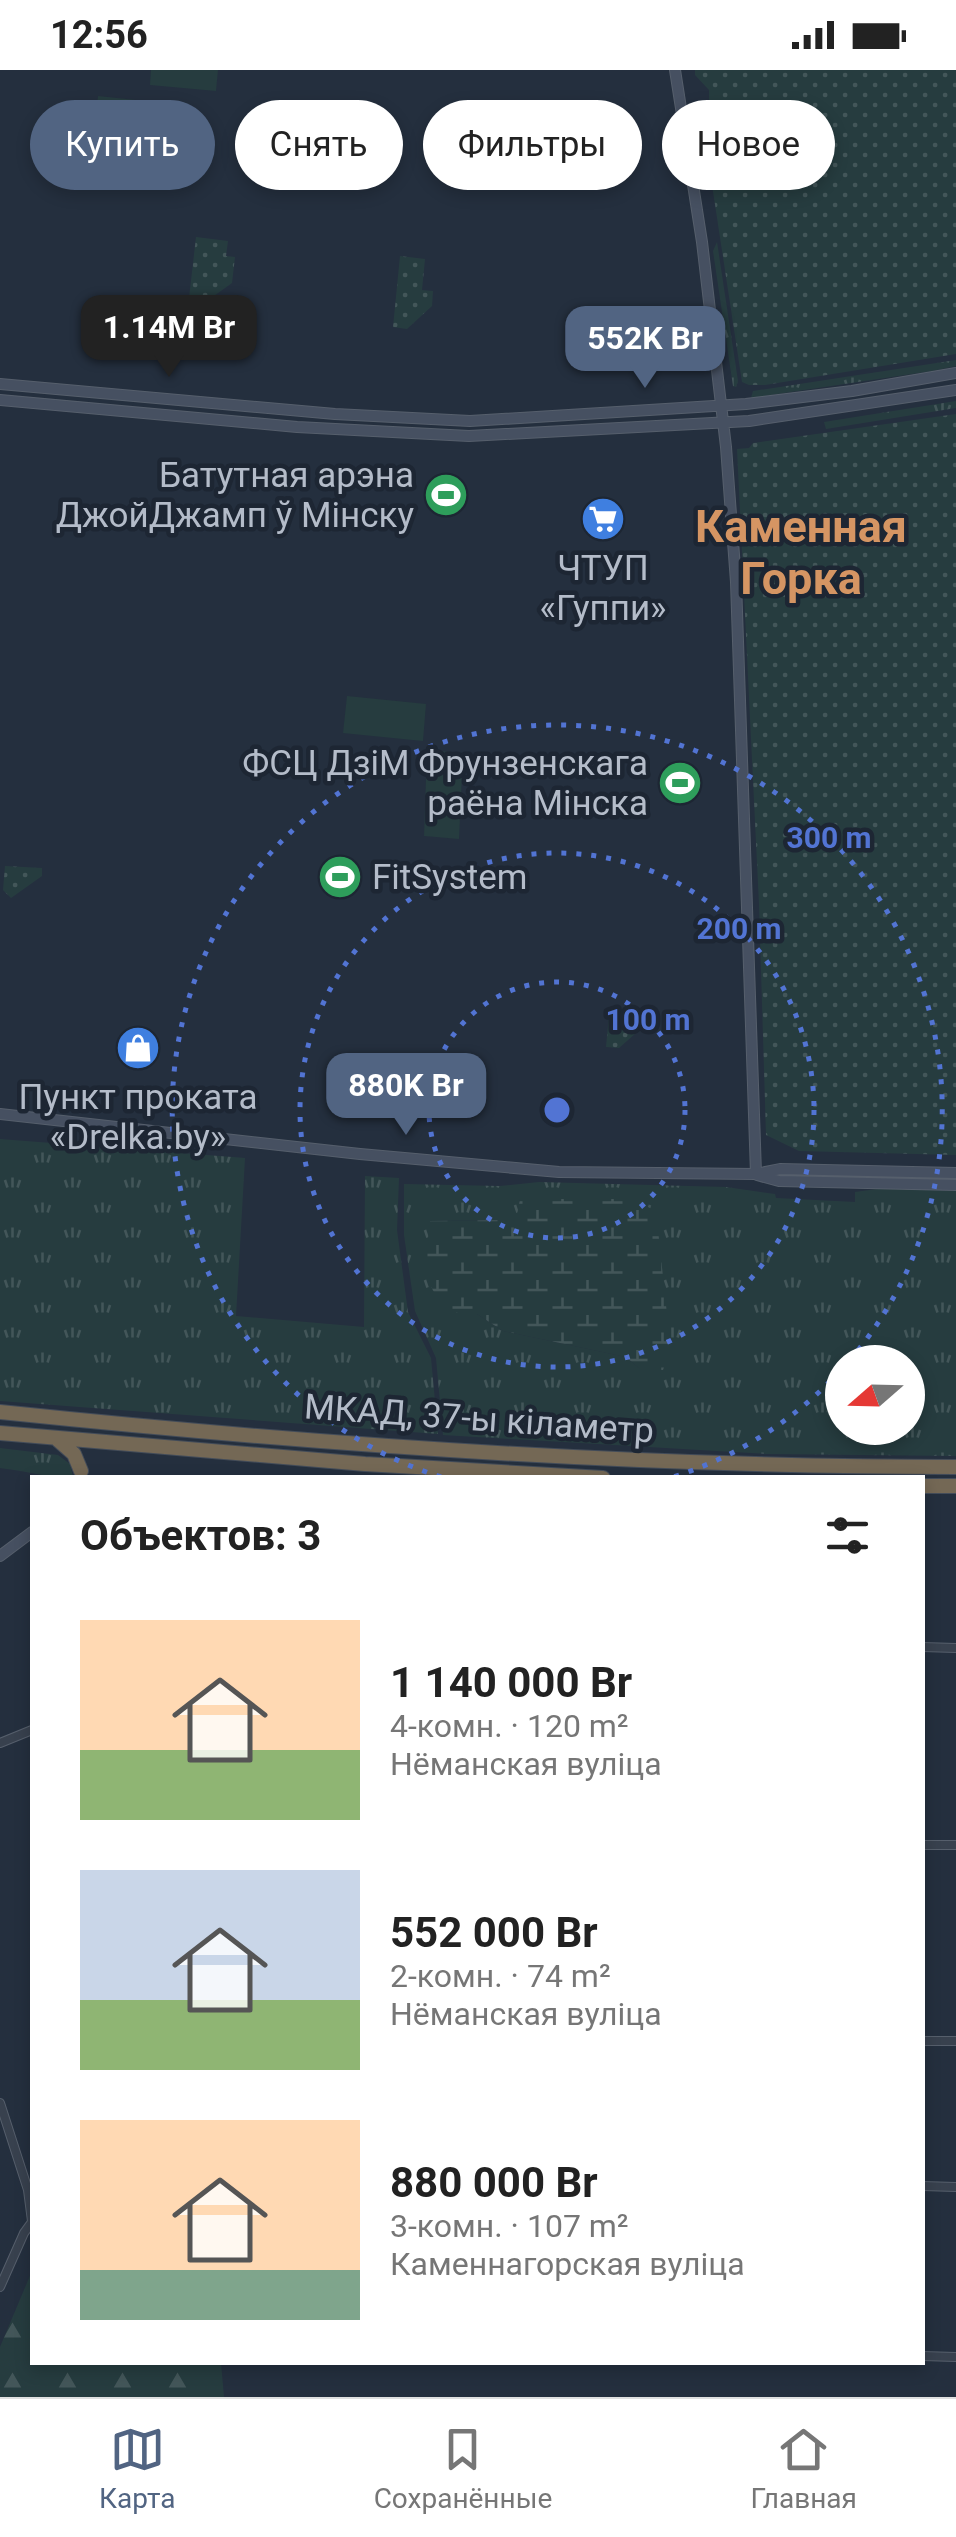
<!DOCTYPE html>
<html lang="ru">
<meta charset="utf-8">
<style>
:root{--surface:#fff;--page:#f6f6f6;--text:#222;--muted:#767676;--line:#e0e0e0;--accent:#516482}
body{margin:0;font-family:Roboto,sans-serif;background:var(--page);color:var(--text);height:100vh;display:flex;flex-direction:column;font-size:38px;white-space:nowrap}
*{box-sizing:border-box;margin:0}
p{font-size:32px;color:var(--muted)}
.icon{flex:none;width:55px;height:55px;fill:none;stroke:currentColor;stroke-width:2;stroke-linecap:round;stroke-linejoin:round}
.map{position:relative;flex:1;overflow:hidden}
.drawer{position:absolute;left:30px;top:1405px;width:895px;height:890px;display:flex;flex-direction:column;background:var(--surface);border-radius:0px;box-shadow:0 5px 15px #0003}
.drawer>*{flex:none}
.guide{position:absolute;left:30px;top:30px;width:898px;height:90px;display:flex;gap:20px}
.needle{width:65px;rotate:250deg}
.fabs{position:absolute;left:825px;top:1275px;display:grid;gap:20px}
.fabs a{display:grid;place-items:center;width:100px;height:100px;border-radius:50%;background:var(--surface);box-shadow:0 5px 15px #0003;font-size:50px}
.price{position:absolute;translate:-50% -85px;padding:0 22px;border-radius:20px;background:var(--accent);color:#fff;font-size:32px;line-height:65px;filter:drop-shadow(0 2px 5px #0008)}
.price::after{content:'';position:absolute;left:50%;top:60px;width:30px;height:22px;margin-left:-15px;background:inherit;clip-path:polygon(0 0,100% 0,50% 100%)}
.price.on{background:#222;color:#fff}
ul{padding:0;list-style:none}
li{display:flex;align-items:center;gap:30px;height:250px;padding:0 50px}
li span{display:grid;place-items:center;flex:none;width:280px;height:200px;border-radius:0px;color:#555}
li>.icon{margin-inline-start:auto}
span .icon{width:120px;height:120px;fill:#fffc;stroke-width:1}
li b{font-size:42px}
h2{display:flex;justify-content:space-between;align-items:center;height:120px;padding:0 50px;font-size:42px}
.chip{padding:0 35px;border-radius:45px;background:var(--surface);box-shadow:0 5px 15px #0003;font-size:35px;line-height:90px}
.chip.on{background:var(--accent);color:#fff}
.status{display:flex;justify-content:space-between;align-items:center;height:70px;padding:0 50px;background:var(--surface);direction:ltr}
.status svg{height:28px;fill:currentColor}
.dock{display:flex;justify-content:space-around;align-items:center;height:140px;border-top:2px solid var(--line);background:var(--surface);font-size:28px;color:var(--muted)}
.dock a{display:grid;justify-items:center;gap:5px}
.dock .on{color:var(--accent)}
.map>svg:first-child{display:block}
</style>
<div class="status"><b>12:56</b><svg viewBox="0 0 49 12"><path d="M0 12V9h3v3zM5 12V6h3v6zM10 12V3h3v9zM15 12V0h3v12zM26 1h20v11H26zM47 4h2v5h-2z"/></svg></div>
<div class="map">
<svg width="956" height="2327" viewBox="0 0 956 2327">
<defs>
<pattern id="grass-tufts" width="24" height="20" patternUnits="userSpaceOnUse" patternTransform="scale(2.5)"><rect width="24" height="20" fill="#263c3f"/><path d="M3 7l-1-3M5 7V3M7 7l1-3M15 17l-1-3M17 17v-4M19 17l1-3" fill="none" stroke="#435659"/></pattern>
<pattern id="forest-firs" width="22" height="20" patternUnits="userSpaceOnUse" patternTransform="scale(2.5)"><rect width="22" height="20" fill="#263c3f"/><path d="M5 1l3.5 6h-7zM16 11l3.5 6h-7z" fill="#435659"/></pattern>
<pattern id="wetland-marsh" width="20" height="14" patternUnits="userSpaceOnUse" patternTransform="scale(2.5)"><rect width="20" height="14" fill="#263c3f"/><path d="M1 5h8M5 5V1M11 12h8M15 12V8" fill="none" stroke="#435659"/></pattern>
<pattern id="park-dots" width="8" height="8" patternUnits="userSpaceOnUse" patternTransform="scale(2.5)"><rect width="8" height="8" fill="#263c3f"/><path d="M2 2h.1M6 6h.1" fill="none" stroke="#435659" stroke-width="1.8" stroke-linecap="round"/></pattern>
</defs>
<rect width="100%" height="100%" fill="#242f3e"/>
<path fill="url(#grass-tufts)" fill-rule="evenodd" d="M 717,172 L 738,311 L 736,317 L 733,316 L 713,181 Z
M 956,290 L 956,296 L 932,301 L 751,328 L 753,321 Z
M 956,331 L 956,338 L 826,359 L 824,352 Z
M 0,1069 L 245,1088 L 236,1246 L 364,1257 L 365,1106 L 399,1108 L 397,1160 L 408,1242 L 431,1288 L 438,1364 L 0,1331 Z
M 539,1112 L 726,1117 L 775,1124 L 776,1128 L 855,1132 L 855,1122 L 884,1118 L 956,1121 L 956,1386 L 767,1384 L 443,1365 L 436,1288 L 415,1241 L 404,1165 L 404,1114 L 500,1116 ZM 520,1129 L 640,1299 L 626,1287 L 503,1261 L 477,1244 L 431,1151 L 517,1150 ZM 842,1292 L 908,1292 L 908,1358 L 842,1358 Z
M 0,1378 L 58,1385 L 70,1394 L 73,1407 C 47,1408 26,1401 0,1398 Z"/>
<path fill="url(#forest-firs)" d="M 32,2201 L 32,2292 L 221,2293 L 224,2327 L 0,2327 L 0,2277 Z"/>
<path fill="url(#wetland-marsh)" d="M 520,1129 L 632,1129 L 656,1141 L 671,1282 L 663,1300 L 640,1299 L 626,1287 L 503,1261 L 477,1244 L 445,1242 L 424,1204 L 430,1151 L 516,1150 Z"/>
<path fill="url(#park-dots)" d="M 695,0 L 956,0 L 956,284 L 765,315 L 749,315 L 742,312 L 702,49 L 709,36 L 709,20 L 695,5 Z
M 196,167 L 228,171 L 226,186 L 235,187 L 232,213 L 197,238 L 188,237 Z
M 400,186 L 425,189 L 422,220 L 433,221 L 432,236 L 407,259 L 393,257 Z
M 956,344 L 956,1085 L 799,1081 L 766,1065 L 759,834 L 737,379 L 749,378 L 753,373 Z
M 5,796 L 42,798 L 42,806 L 11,828 L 3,820 Z
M 609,945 L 623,946 L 636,963 L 619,978 L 606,977 Z"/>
<path fill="#263c3f" d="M 151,0 L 218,0 L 216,21 L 150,15 Z
M 98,26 L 183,35 L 179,76 L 94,68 Z
M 347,626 L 426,634 L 423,671 L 343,663 Z
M 427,680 L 463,683 L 459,769 L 424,766 Z"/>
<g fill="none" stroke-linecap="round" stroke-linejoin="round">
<g stroke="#565f6c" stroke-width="10">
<path id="street" d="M 922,1577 L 956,1578
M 0,1673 L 32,1660
M 922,1775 L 956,1775
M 922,1971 L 956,1971
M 0,2033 L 28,2120 L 32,2151
M 922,2116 L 956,2117
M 0,2217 L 24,2163 L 32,2152
M 922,2286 L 956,2287"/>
</g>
<g stroke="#565f6c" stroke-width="12">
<path id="secondary" d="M 675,0 L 702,172 L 726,377 L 736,512 L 756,1104
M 0,314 L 335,344 L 470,351 L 746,334 L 852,321 L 956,303
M 0,330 L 297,357 L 469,366 L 749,351 L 956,320
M 0,1044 L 360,1084 L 559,1102 L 756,1104 L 780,1099 L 956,1103
M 757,1105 L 779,1111 L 956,1115
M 0,1486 L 32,1462"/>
</g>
<g stroke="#434c59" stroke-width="16">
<path id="highway" d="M 0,1342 C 317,1375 637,1397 956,1397
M 0,1363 L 365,1394 L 603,1408
M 58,1370 L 74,1384 L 81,1401
M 922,1416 L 956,1416"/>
</g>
<use href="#street" stroke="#38414e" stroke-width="8"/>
<use href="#secondary" stroke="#465061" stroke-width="10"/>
<use href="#highway" stroke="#746855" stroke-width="14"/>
</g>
<g fill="none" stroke="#5274d3" stroke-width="5" stroke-dasharray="5 10">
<circle cx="557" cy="1040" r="128"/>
<circle cx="557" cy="1040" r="257"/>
<path d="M841 1300A385 385 0 0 1 673 1407M441 1407A385 385 0 1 1 850 1290"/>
</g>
<defs>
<g id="stadium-disc" transform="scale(2.25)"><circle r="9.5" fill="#2e9e5b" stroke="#1d2633"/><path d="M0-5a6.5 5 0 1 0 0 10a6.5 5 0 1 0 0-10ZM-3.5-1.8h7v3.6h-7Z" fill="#fff"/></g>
<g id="supermarket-disc" transform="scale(2.25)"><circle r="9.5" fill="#3f7fe0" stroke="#1d2633"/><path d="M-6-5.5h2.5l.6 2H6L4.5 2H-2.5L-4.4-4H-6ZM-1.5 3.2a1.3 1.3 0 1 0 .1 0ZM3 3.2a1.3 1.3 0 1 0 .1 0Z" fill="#fff"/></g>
<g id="shop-disc" transform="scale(2.25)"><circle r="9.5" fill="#3f7fe0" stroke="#1d2633"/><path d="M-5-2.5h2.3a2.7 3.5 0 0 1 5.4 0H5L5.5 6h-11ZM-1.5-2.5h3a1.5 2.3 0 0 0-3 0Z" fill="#fff"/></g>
</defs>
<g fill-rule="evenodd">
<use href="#stadium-disc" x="446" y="425"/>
<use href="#supermarket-disc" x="603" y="449"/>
<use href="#stadium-disc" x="680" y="713"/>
<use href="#stadium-disc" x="340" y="807"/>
<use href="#shop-disc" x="138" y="978"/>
</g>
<g text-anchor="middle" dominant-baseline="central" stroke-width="9" stroke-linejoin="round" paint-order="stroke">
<g font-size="35" fill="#b4bcc9" stroke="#1d2633" text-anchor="end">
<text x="414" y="405">Батутная арэна<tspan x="414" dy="40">ДжойДжамп ў Мінску</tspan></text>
<text x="603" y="498" text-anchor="middle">ЧТУП<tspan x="603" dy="40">«Гуппи»</tspan></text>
<text x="648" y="693">ФСЦ ДзіМ Фрунзенскага<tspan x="648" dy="40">раёна Мінска</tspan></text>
<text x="372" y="807" text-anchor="start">FitSystem</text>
<text x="138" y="1027" text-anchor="middle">Пункт проката<tspan x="138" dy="40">«Drelka.by»</tspan></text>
</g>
<g font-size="35" fill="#b4bcc9" stroke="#1d2633">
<text transform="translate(479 1349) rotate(4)">МКАД, 37-ы кіламетр</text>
</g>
<g font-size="45" font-weight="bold" fill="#d59563" stroke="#1d2633">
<text x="801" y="456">Каменная<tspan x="801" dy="52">Горка</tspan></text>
</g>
</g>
<circle cx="557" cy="1040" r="15" fill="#5274d3" stroke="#1d2633" stroke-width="5"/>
<g font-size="30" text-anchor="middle" font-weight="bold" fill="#5274d3" stroke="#1d2633" stroke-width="9" stroke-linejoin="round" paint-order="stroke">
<text x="829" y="778">300 m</text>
<text x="739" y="869">200 m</text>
<text x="648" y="960">100 m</text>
</g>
</svg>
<div class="fabs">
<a><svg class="needle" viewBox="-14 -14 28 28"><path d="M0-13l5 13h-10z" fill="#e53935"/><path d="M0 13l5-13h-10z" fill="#767676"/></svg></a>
</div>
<b class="price on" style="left:169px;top:310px">1.14M Br</b>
<b class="price" style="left:645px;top:321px">552K Br</b>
<b class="price" style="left:406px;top:1068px">880K Br</b>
<div class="guide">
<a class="chip on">Купить</a>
<a class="chip">Снять</a>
<a class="chip">Фильтры</a>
<a class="chip">Новое</a>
</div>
<section class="drawer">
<h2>Объектов: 3<svg class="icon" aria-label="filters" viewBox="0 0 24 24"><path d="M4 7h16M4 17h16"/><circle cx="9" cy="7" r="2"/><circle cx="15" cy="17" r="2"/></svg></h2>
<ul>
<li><span style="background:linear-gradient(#ffd9b3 65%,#8fb573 0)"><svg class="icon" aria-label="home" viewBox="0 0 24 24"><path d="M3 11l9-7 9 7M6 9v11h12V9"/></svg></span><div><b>1 140 000 Br</b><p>4-комн. · 120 m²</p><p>Нёманская вуліца</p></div></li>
<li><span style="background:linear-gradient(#c9d6e8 65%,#8fb573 0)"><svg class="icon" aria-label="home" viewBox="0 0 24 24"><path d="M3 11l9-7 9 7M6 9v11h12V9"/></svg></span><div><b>552 000 Br</b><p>2-комн. · 74 m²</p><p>Нёманская вуліца</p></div></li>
<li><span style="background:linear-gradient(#ffd9b3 75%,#7fa58c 0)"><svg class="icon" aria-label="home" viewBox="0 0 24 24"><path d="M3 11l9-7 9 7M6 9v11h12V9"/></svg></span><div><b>880 000 Br</b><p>3-комн. · 107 m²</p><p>Каменнагорская вуліца</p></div></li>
</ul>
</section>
</div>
<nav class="dock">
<a class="on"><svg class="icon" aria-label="map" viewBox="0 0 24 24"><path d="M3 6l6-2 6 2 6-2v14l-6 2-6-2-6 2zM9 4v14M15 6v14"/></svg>Карта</a>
<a><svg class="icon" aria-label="saved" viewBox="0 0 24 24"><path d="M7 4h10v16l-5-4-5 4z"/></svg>Сохранённые</a>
<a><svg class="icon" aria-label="home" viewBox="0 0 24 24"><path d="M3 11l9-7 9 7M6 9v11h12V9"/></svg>Главная</a>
</nav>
